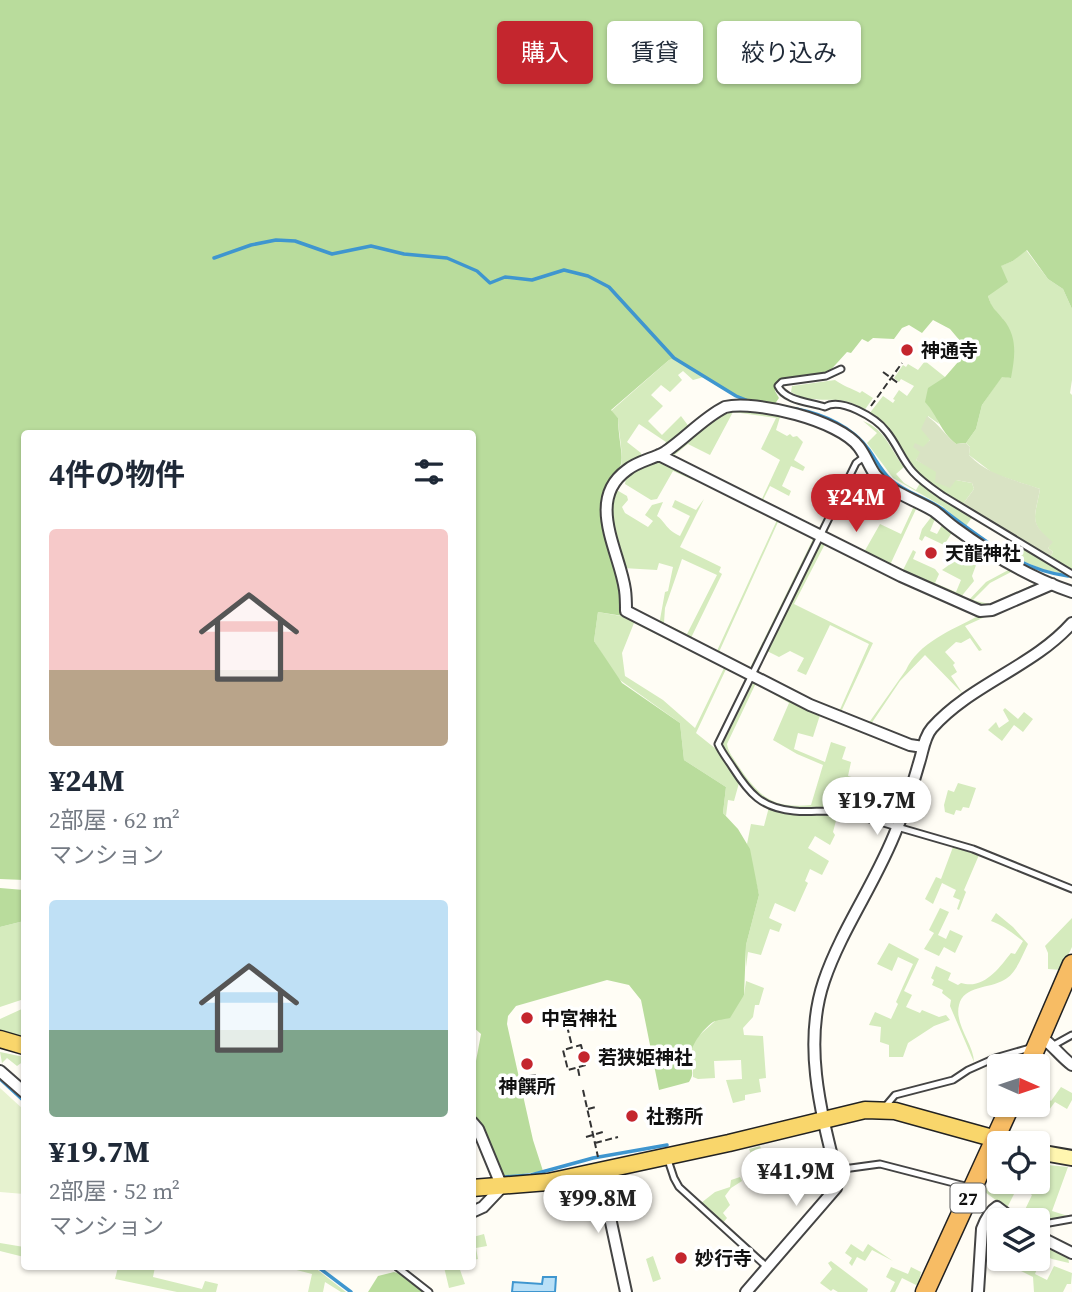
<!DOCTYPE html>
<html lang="ja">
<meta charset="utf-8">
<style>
:root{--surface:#fff;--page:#f2f2f3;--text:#1f2937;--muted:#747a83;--accent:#c4262e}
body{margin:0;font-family:"Source Serif 4","Noto Sans JP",serif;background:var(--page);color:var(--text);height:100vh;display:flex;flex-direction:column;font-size:26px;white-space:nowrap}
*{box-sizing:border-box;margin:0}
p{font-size:23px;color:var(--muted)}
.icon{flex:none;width:38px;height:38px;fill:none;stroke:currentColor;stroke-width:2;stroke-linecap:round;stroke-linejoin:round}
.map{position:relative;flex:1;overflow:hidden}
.side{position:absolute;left:21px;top:430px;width:455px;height:840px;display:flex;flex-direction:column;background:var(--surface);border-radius:7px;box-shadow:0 2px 5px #0004}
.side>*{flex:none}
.banner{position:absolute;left:497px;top:21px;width:469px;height:63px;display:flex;gap:14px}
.needle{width:46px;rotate:93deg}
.controls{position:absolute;left:987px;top:1054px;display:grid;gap:14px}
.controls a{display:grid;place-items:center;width:63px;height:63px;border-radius:7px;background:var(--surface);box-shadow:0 2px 5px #0004;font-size:35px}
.price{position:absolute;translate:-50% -60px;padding:0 16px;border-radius:24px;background:#fff;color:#222;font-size:23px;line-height:46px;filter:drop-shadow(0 2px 4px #0008)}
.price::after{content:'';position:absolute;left:50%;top:42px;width:21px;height:16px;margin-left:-10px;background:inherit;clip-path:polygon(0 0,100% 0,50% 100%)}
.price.active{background:var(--accent);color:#fff}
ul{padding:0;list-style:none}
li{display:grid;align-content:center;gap:14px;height:371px;padding:0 28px}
li span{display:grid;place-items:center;height:217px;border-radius:7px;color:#555}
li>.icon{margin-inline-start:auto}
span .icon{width:126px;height:126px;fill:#fffc;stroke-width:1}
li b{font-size:30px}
h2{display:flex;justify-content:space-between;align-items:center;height:84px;padding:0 28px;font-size:30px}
.chip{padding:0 24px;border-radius:7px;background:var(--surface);box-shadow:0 2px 5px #0004;font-size:24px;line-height:63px}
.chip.active{background:var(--accent);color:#fff}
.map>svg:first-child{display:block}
</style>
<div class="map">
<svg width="1072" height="1292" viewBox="0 0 1072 1292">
<rect width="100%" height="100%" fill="#fffdf5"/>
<path fill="#d5ebbd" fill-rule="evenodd" d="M 1026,250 L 1048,279 L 1063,289 L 1072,309 L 1072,380 L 1070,393 L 1072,395 L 1072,571 L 1050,557 L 1053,552 L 1048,548 L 1052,542 C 1028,522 1035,518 1040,489 L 994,474 L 969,455 L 970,447 L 966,443 L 976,429 L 982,405 L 1002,376 L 1010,378 L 1003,319 L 993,311 L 988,296 L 1000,266 L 1013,261 Z
M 675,358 L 704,377 L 693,380 L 683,371 L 678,375 L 682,380 L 670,392 L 661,385 L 651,395 L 663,406 L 648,421 L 662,435 L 681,416 L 690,428 L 662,449 L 666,442 L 639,424 L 627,442 L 641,453 L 641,457 L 619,476 C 625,455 619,439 618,418 L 611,411 L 669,360 Z
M 925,361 L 945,377 L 935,413 L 939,424 L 928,416 L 930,440 L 916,460 L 956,480 L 972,483 L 974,489 L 963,504 C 942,493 921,480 907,460 C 893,440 890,428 869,414 L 883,396 L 893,403 L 895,400 L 893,399 L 899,390 L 907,396 L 914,386 L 901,379 L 899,382 L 894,378 L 903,365 L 906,367 L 908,364 L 918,370 Z
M 835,380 C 843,386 851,388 860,393 L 862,391 L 873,398 L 864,411 C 859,408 854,403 848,402 C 829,396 810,405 791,392 L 792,386 Z
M 731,409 L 781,414 L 776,430 L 787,436 L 790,434 L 793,437 L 797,436 L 803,442 L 794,460 L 805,467 L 803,471 L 791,466 L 782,486 L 791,491 L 789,496 L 770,486 L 761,504 L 667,456 L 717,415 ZM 733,412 L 776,418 L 761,449 L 780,460 L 761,501 L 672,457 L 688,444 L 710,455 Z
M 863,421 C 885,429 890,449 904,467 L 896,474 L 904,483 L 916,490 L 920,483 L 942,499 L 973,516 L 966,526 L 942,506 L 893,478 L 867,443 L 877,433 Z
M 659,460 L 694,478 L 693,480 L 673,471 L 657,499 L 651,500 L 625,484 L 626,478 L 641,466 Z
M 615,489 L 627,496 L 628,500 L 622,507 L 625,513 L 648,527 L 653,521 L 645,515 L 652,505 L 663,502 L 657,516 C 665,521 666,530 680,536 L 690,516 L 672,507 L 675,500 L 696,510 L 704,499 L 680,547 L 721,567 L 719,572 L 722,574 L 690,640 L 659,625 L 665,592 L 668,591 L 673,567 L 659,563 L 657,570 L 623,568 C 615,543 604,515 615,489 ZM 682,559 L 717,575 L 687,634 L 664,623 L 665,608 Z
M 914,506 L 917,507 L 890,565 L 903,570 L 913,550 L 916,552 L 913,559 L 935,569 L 939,574 L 935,583 L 956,592 L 961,580 L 942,570 L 964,554 L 973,555 L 978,546 L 982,549 L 972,576 L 974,581 L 960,598 L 863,554 L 880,524 L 901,534 Z
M 932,516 L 935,519 L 930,531 L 937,534 L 942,525 L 953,531 L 944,545 L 925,536 L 922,541 L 919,539 L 922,529 Z
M 780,519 L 815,538 L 751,671 L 716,653 L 777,520 ZM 778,522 L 812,537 L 812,541 L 750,668 L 719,652 Z
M 820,541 L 987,616 L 965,626 L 982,650 L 979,651 L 970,638 L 961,643 L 956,642 L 945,652 L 955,663 L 953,665 L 957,672 L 951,676 L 963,694 L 925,655 L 900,681 L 869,727 L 838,714 L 869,644 L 830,625 L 806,675 L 797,671 L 804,658 L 790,651 L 779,657 L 767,651 ZM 825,544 L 975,614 L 976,617 C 952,630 918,643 906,670 L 868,724 L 841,712 L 873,643 L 794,604 Z
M 1014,541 L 1063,571 L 1066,574 C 1044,571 1026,564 1008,551 Z
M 1012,568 L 1041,584 L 987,608 L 967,602 L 986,582 ZM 1011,572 L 1037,583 L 989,604 L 973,600 L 990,583 Z
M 598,612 L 632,618 L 727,667 L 696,733 L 716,749 L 739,783 L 734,801 L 728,800 L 726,816 L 723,813 L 726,787 L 684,760 L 680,723 L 617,678 L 594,641 ZM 634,623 L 724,668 L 695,728 L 663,700 L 625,676 L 622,653 Z
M 754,681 L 820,715 L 813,737 L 798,733 L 794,749 L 825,762 L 831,742 L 846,747 L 842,759 L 851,762 L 848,776 L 859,779 L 850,810 C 830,806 813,810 794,809 C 756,806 743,777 724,750 L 723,743 ZM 757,684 L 789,703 L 773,740 L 797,754 L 823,765 L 811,805 C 771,809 758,795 737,764 C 733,757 728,752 727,744 L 755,685 Z
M 1005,708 L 1018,719 L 1024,712 L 1033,719 L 1023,732 L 1014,725 L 1002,741 L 988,730 L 996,722 L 999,728 L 1009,721 L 1003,710 Z
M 958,783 L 976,788 L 969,808 L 963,807 L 961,811 L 956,810 L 954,815 L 945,812 L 944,805 L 948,790 L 954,792 Z
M 769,807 L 795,814 L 838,813 L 833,832 L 835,835 L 830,845 L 815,836 L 808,848 L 829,861 L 822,875 L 810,869 L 805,881 L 808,883 L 795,912 L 775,903 L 769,918 L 782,924 L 779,932 L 770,929 L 761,955 L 748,952 L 746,967 L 746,945 L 759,895 L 747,844 L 751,824 L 764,826 Z
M 953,847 L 979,855 L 964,890 L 966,892 L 959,910 L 957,909 L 960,900 L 953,897 L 956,890 L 942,883 L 933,904 L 925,899 L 936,877 L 941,879 Z
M 940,908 L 949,912 L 938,935 L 946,939 L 950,930 L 963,936 L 955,953 L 944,947 L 939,956 L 924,949 L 934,933 L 929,930 Z
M 996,913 L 1013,927 L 1028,944 C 1022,956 1016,974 1004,980 C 989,989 964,985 959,1005 C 954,1024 974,1045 974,1062 L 950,1006 L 951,1000 L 942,993 L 943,990 L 932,985 L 934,980 L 931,978 L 936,966 L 951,973 L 948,980 L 958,985 L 961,983 C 984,990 999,968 1011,953 L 1015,954 L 1023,941 C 1014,934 1001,924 991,921 Z
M 1072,918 L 1072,947 L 1061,970 L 1048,969 L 1048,953 L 1045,946 Z
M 24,921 L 24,999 L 0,1007 L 0,927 Z
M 889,943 L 919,959 L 904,991 L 912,995 L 906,1007 L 920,1013 L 922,1010 L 939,1017 L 946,1015 L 950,1020 L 934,1026 L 908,1043 L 903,1057 L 889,1057 L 889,1045 L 880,1042 L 881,1027 L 869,1025 L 875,1012 L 891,1019 L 898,1004 L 896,1002 L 913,964 L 898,957 L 892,971 L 877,964 Z
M 746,981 L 764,988 L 759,1005 L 755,1005 L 753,1017 L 743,1028 L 744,1035 L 763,1036 L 766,1078 L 759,1079 L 761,1092 L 745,1095 L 745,1100 L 733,1103 L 726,1080 L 742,1079 L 741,1060 L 714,1061 L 715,1078 L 698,1079 L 693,1077 L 693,1069 L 690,1059 L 693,1041 L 744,995 Z
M 24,1008 L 24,1039 L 0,1031 L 0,1019 Z
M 0,1052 L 24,1057 L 24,1061 L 17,1066 L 7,1058 L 2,1063 Z
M 1061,1087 L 1072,1093 L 1072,1100 L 1067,1109 L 1055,1102 L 1049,1110 L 1044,1108 L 1045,1105 L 1038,1100 L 1038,1092 L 1051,1101 Z
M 760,1146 L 774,1180 L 760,1187 L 749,1171 L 757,1168 L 749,1149 Z
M 1038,1164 L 1068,1167 L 1052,1211 L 1068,1216 L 1038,1222 L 1038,1220 L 1021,1218 L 1032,1195 L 1028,1192 L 1033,1181 L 1038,1181 Z
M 999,1169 L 999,1181 L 1009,1181 L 1009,1184 L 1017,1188 L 1008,1206 L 1009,1210 L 985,1192 L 995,1171 Z
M 740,1177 L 742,1181 L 731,1188 L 725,1196 L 730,1205 L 723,1213 L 727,1218 L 722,1224 L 701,1203 L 715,1192 L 730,1187 L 731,1180 Z
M 996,1217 L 1003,1220 L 999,1220 L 999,1228 L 994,1230 L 993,1242 L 999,1245 L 999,1258 L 1003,1258 L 1002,1261 L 987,1256 L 986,1233 Z
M 484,1234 L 487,1246 L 476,1248 L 478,1259 L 473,1260 L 473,1237 Z
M 0,1243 L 24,1247 L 24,1257 L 0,1251 Z
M 851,1244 L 863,1252 L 868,1244 L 893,1261 L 872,1250 L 865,1261 L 857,1257 L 852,1266 L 849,1263 L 852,1258 L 845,1253 Z
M 1038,1244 L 1068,1257 L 1069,1263 L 1052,1259 L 1038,1252 Z
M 653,1256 L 661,1279 L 653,1282 L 646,1259 Z
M 1028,1258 L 1035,1258 L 1045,1263 L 1046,1267 L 1043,1271 L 1037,1269 L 1035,1274 L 1047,1280 L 1054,1266 L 1072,1273 L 1071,1284 L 1067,1284 L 1063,1292 L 1034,1292 L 1033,1277 L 1015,1268 L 1021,1260 L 1026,1261 Z
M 831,1261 L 868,1289 L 867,1292 L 838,1292 L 833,1289 L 831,1291 L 820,1283 L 832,1269 L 828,1263 Z
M 118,1267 L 155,1267 L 153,1277 L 202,1289 L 205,1281 L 218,1284 L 216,1292 L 177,1292 L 115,1279 Z
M 285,1267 L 314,1267 L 346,1292 L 341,1292 L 325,1282 L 323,1292 L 308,1292 L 312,1274 Z
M 444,1267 L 459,1267 L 465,1284 L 449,1288 Z
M 891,1267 L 908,1274 L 911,1267 L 921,1272 L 918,1286 L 902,1278 L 895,1292 L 890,1292 L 895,1282 L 886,1277 Z"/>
<path fill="#b9dc9c" d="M 0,0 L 1072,0 L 1072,309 L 1063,289 L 1048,279 L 1027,250 L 1013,261 L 1001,266 L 1008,282 L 988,296 C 992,309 995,309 1003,319 C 1018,337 1015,356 1011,378 L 1002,377 L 982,405 L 976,429 L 966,443 L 956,444 C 940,431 938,416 925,402 L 928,388 L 945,377 L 958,362 L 952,356 L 961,342 L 950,329 L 933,320 L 922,333 L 909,325 L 902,328 L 894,339 L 873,338 L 868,342 L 862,339 L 851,353 L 847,352 L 827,374 L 783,380 L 777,384 L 775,391 L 779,398 L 774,405 L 753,402 L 737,397 L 675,358 L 669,360 L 611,410 L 618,418 C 619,457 630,457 607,495 L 624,593 L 623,616 L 598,612 L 594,641 L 622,683 L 680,723 L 684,760 L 726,787 L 723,813 L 738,829 L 750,849 L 759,895 L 746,945 L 744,995 L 730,1018 C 725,1019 717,1020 713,1022 C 702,1030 689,1047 690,1060 C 691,1070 695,1073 689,1082 L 659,1090 L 641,1000 L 629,985 L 607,980 L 516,1006 L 508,1016 L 507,1024 L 533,1140 L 543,1171 L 503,1177 L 481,1125 L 473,1116 L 473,1077 L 481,1034 L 472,1026 L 472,434 L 24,434 L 24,880 L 0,879 Z
M 0,888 L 24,890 L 24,921 L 0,927 Z
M 394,1272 L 404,1275 L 426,1292 L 368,1292 L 378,1276 Z"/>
<path fill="#d9e3c4" d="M 927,416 C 939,424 945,435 956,444 L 966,443 L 970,447 L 969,455 C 989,476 1014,479 1040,489 C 1035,518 1028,522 1053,542 L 1048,548 L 1053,552 L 1050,557 L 963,504 L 974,489 L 972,483 L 956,480 L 950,488 L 935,482 L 936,472 L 916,460 L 920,452 L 913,447 L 915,443 L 923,447 L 930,440 L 921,429 Z"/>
<path fill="#e6f2cf" d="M 0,1088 L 24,1110 L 24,1194 L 0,1192 Z"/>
<path fill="#b9e0f7" stroke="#3f96cf" stroke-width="2" d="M 543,1277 L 556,1277 L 555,1292 L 512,1292 L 513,1282 L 542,1284 Z"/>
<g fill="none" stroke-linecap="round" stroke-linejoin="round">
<path stroke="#3f96cf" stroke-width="3.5" d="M 214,258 L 251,245 L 276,240 L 295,241 L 332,254 L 371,246 L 404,254 L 447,258 L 477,271 L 490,283 L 505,277 L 532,280 L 564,270 L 588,276 L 609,287 L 674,358 L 736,396 L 751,402
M 796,409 C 823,414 853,427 869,450 C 876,460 882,472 891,480 C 906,493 927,498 942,509 C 981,538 1019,570 1068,576
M 0,1079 L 24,1101
M 504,1177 L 531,1175 L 593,1158 L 667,1145
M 318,1267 L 351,1292"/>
<g stroke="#444" stroke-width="9">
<path id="service" d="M 841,369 L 826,376 L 782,382 L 778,386 C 785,401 810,402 825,407 C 841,397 876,418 886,431 C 897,444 902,460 913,472 C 922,482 933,489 943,496 L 1072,574
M 864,457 L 856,463 L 718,744 C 722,753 728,760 733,768 C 749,793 761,808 794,811 C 812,813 828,809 849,813 L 973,849 L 1072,889
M 1054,1045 L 1072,1035
M 884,1108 L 895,1095 L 953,1080 L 968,1070 L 995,1058 L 1030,1048
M 668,1160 L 674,1178 L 679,1187 L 767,1267
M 836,1170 L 880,1164 L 969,1187
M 1038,1225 L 1072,1219
M 397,1267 L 429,1292"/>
</g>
<g stroke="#444" stroke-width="14">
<path id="minor" d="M 659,455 L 901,576 L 980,611 L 992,610 L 1052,584
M 923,747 L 910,745 L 810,705 L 626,611 C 626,604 626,597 625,590 C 620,552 585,500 627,470 C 638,461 653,459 665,452 C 686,438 703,418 725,407 C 756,400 839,420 859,447 C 870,462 870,474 887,486 C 902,496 919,502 934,511 C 941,516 948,523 955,528 C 989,553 1031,578 1072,592
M 1041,1037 C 1053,1045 1060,1056 1072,1065
M 0,1071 L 24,1092
M 472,1122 L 478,1129 L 502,1187 L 483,1207 L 472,1212
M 600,1171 L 626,1292
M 1038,1236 L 1072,1253
M 746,1292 L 836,1188 L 838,1180 C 822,1116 802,1046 824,981 C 842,928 877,881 897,828 C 906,807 913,784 919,763 C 923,751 924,737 932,728 C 971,684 1033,667 1072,623
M 978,1292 L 982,1229 C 985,1221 989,1212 997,1207 L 1014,1220"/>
</g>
<g stroke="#333" stroke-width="18">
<path id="secondary" d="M 1038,1152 L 1072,1158"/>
</g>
<g stroke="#222" stroke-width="19">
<path id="primary" d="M 0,1039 L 24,1046
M 472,1188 L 548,1182 L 729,1143 L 865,1110 L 895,1111 L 996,1139"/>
</g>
<g stroke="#222" stroke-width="21">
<path id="trunk" d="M 1028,1066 L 1072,964
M 925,1292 L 1011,1104"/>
</g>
<path stroke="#333" stroke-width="2" stroke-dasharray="7 3.5" stroke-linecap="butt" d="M 883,372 L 898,383
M 871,406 L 902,363
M 567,1026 L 572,1046
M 581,1045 L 586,1065 L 568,1070 L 563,1050 Z
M 578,1069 L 580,1079
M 529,1076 L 538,1075
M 583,1090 L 598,1157
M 588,1109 L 596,1107
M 586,1137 L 606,1131
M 595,1143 L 618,1137"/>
<use href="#service" stroke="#fff" stroke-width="5"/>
<use href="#minor" stroke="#fff" stroke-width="10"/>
<use href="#secondary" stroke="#fff6b0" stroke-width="14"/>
<use href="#primary" stroke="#f9d66b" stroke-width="16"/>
<use href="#trunk" stroke="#f7bc64" stroke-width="18"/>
</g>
<g fill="#c4262e" stroke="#fff" stroke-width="2.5">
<circle cx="907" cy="350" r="7"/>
<circle cx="931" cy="553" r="7"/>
<circle cx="527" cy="1018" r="7"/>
<circle cx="584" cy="1057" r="7"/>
<circle cx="527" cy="1064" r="7"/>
<circle cx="632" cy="1116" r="7"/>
<circle cx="681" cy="1258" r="7"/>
</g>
<g text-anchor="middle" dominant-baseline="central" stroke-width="7" stroke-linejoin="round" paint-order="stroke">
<rect fill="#fff" stroke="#585858" stroke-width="2" x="950.5" y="1183.5" width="35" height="29" rx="5"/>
<g font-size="18" font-weight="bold" fill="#111">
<text x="968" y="1198">27</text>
</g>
<g font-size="19" font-weight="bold" fill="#111" stroke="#fff" text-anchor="start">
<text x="921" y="350">神通寺</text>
<text x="945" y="553">天龍神社</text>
<text x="541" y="1018">中宮神社</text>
<text x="598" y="1057">若狭姫神社</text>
<text x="527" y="1086" text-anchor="middle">神饌所</text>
<text x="646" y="1116">社務所</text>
<text x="695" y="1258">妙行寺</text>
</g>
</g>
</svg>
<div class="controls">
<a><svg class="needle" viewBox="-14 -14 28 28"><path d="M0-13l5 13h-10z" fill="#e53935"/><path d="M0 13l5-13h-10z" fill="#747a83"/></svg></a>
<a><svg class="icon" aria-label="locate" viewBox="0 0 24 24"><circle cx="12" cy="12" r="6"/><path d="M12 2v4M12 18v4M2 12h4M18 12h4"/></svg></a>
<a><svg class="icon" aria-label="layers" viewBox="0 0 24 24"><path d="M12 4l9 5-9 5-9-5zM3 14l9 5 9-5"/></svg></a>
</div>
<b class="price active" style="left:856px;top:534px">¥24M</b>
<b class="price" style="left:877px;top:837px">¥19.7M</b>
<b class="price" style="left:796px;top:1208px">¥41.9M</b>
<b class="price" style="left:598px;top:1235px">¥99.8M</b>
<div class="banner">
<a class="chip active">購入</a>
<a class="chip">賃貸</a>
<a class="chip">絞り込み</a>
</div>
<section class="side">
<h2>4件の物件<svg class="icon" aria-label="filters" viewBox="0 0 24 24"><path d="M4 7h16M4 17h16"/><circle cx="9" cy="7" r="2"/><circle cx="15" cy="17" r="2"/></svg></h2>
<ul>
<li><span style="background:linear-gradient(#f6c9c9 65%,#b9a48a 0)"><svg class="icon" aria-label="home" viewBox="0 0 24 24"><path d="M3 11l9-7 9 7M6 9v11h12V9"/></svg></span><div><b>¥24M</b><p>2部屋 · 62 m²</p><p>マンション</p></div></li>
<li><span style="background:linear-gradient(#bfe0f5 60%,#7fa58c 0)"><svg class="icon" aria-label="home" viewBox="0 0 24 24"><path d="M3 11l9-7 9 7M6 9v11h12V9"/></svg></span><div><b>¥19.7M</b><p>2部屋 · 52 m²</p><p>マンション</p></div></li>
</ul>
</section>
</div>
